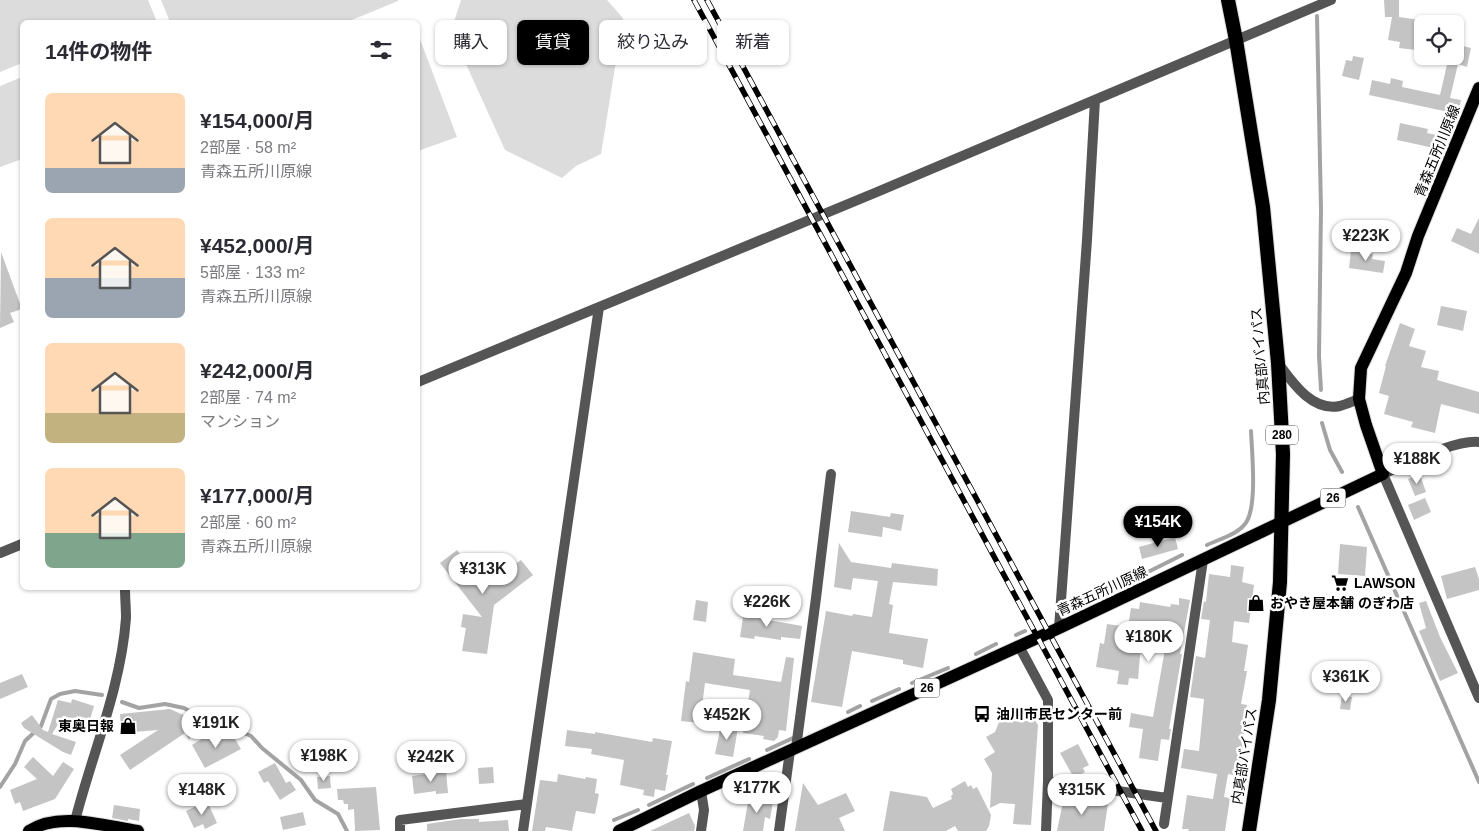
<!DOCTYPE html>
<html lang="ja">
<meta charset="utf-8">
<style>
:root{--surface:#fff;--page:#f2f2f3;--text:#2b2b33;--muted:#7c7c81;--accent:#000}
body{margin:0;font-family:Arial,"Noto Sans JP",sans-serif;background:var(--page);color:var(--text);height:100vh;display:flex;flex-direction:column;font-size:19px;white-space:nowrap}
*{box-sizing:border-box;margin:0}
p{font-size:16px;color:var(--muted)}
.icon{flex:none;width:28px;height:28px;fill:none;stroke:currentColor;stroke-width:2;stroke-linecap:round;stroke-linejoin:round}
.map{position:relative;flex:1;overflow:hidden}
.details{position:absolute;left:20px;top:20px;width:400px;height:570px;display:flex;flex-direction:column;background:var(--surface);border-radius:8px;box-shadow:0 1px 4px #0004}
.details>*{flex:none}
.guide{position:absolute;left:435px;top:20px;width:475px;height:45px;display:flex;gap:10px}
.fabs{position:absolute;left:1414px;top:15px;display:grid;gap:10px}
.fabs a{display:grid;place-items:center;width:50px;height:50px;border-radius:8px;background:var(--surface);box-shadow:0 1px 4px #0004;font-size:25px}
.price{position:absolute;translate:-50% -42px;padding:0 11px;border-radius:18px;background:#fff;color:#222;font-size:16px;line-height:32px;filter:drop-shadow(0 1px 2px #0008)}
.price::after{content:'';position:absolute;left:50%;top:30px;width:15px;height:11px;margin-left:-8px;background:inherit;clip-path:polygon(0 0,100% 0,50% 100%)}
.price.selected{background:var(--accent);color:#fff}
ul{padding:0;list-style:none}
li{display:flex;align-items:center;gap:15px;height:125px;padding:0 25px}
li span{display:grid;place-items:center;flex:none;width:140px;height:100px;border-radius:8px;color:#555}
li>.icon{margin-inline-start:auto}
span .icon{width:60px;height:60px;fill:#fffc;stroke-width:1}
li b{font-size:21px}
h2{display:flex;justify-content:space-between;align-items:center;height:60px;padding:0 25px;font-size:21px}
.tag{padding:0 18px;border-radius:8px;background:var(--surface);box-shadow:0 1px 4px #0004;font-size:18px;line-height:45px}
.tag.selected{background:var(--accent);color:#fff}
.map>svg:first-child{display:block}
</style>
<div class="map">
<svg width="1479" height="831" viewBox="0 0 1479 831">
<rect width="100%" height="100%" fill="#fff"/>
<path fill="#dcdcdc" d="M 0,0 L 148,0 L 157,22 L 22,22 L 22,63 L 0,72 Z
M 161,0 L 398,0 L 398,1 L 347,22 L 170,22 Z
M 461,0 L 607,0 L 623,18 L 601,154 L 576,166 L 562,178 L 505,150 L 451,31 Z
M 418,34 L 457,137 L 418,151 Z
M 22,77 L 22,159 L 0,167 L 0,86 Z"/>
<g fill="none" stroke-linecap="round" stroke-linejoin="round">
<path stroke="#a3a3a3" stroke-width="4" d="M 1317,16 L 1321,210 L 1319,356 L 1321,390
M 1322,423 L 1330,450 L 1342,472
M 1358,507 L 1479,782
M 1207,545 C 1219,539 1240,534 1247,521 C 1257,503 1252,453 1251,431
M 1128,582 L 1182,555
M 1068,611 L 1106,593
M 1016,635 L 1025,631
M 976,654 L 996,644
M 912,683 L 948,668
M 872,701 L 899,689
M 122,702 L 139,708 L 165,704 L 184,708 L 207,721 L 235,729 L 251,736 L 262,748 L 301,780 L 315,800 L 338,814 L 347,831
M 848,712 L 860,706
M 767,750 L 793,738
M 707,778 L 749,759
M 0,787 L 15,764 L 25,741 L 41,726 L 51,699 L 60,694 L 75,691 L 102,695
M 649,805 L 693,784
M 614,820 L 638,810"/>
</g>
<path fill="#c4c4c4" d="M 1384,0 L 1399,0 L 1399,17 L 1420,20 L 1416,50 L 1399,48 L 1400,42 L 1388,40 L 1392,17 L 1385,17 Z
M 1455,44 L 1471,48 L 1467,67 L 1458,64 L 1450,98 L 1461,100 L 1458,114 L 1369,95 L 1372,80 L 1390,84 L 1391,78 L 1403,81 L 1402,87 L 1440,95 L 1449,56 L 1455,56 Z
M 1353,56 L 1364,58 L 1359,80 L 1342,76 L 1346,60 L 1352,61 Z
M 1400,123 L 1428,129 L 1427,133 L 1446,137 L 1443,150 L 1397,140 Z
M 1479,218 L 1479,254 L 1451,241 L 1457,228 L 1471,234 Z
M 1351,251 L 1373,254 L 1372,259 L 1385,261 L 1383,273 L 1349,268 Z
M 1,252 L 22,309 L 10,313 L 14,322 L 0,328 Z
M 1441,306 L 1467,311 L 1463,331 L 1437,325 Z
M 1400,323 L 1415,329 L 1409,346 L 1426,351 L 1421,367 L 1439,371 L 1437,380 L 1479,392 L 1479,414 L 1441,404 L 1435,433 L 1411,427 L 1413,422 L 1384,414 L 1389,396 L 1379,393 L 1386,366 L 1385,366 Z
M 1420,475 L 1426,492 L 1415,496 L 1408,479 Z
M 1425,498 L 1431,512 L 1414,520 L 1408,505 Z
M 851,511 L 890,517 L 891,513 L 904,515 L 901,531 L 883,527 L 882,537 L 848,532 Z
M 1175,537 L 1178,549 L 1142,559 L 1139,547 Z
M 839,543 L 851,562 L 891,568 L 892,563 L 938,569 L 937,586 L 893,582 L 889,604 L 893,605 L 889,633 L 928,639 L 923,668 L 903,664 L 903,660 L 852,651 L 842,707 L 811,702 L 826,611 L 852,616 L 853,614 L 872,617 L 878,581 L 853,578 L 851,590 L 834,587 Z
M 1340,544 L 1367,547 L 1365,576 L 1338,574 Z
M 457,550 L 472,570 L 489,557 L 502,574 L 521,560 L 533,575 L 494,605 L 487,654 L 462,651 L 466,628 L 461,627 L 463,614 L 482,617 L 440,563 Z
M 1231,565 L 1244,567 L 1242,582 L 1254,585 L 1249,623 L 1234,621 L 1232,642 L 1248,645 L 1244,671 L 1247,671 L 1241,704 L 1247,705 L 1242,754 L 1238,776 L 1228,774 L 1224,797 L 1230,798 L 1225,831 L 1188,831 L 1189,829 L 1182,829 L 1187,795 L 1213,799 L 1217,774 L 1181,768 L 1184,749 L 1199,751 L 1204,699 L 1190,697 L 1196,656 L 1205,658 L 1210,620 L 1201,619 L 1204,601 L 1206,602 L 1209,574 L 1230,577 Z
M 1475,567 L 1479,579 L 1479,590 L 1447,599 L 1441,576 Z
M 1179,598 L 1190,600 L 1180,654 L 1182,654 L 1169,729 L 1171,729 L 1169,740 L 1161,739 L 1158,761 L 1139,758 L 1143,729 L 1129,727 L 1131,713 L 1153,717 L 1165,649 L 1141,645 L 1138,679 L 1129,678 L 1128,685 L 1117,684 L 1119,671 L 1096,667 L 1100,643 L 1104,644 L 1107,624 L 1128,627 L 1131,608 L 1139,609 L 1140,602 L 1170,607 L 1171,604 L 1179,605 Z
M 696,600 L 708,602 L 706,622 L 693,620 Z
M 1426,601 L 1440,637 L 1458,673 L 1440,681 L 1419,631 L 1426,628 L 1419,603 Z
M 744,610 L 759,613 L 758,618 L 802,626 L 800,639 L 781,637 L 781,640 L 755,636 L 754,639 L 740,637 Z
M 693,652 L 735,659 L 733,675 L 781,682 L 786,657 L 794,658 L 786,731 L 779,730 L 778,737 L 774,741 L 763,739 L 764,736 L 743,733 L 750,690 L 705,683 L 700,723 L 681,721 L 686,681 L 689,682 Z
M 22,674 L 28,687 L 0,699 L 0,683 Z
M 1342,695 L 1352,697 L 1350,710 L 1340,709 Z
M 72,699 L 94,706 L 89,723 L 63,716 L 52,734 L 76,742 L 71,755 L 63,752 L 24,728 L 21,723 L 32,715 L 43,730 L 48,732 L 58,700 L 71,703 Z
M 170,709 L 197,721 L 189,740 L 185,733 L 130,770 L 120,755 L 158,730 L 121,733 L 120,714 Z
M 1019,709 L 1031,714 L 1038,725 L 1031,825 L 1013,824 L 1015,804 L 1000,803 L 990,808 L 992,773 L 984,759 L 995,752 L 986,737 L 995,732 L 1001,717 L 1012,710 Z
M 721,725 L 738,728 L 733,757 L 715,754 Z
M 567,730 L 595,734 L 595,732 L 652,742 L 653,738 L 672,741 L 666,775 L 668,775 L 665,791 L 655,789 L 654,797 L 643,795 L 644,790 L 620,785 L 624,760 L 591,754 L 592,749 L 565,746 Z
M 223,733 L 226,738 L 232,734 L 241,749 L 205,768 L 192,745 L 208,735 L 211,740 Z
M 1078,744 L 1089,765 L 1083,768 L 1085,772 L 1074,778 L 1060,753 Z
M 33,757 L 53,776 L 63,762 L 74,769 L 55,799 L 23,811 L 20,802 L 15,804 L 10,790 L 37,779 L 24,767 Z
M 275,763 L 286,783 L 290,781 L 296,790 L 280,800 L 268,781 L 264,783 L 258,772 Z
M 493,767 L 494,783 L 479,784 L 478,768 Z
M 446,771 L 448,793 L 436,794 L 436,791 L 414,794 L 412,776 Z
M 558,774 L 585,779 L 586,777 L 597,779 L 595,793 L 599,794 L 595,814 L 576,811 L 572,831 L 546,827 L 545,831 L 532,831 L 540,780 L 557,782 Z
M 330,776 L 331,788 L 318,789 L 317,777 Z
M 965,781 L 968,787 L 971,785 L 973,789 L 977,787 L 991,815 L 989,826 L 986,831 L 958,831 L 955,826 L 946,831 L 883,831 L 890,791 L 927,797 L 933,808 L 952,799 L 951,796 L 953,794 L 951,789 Z
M 803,783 L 818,805 L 846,793 L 855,811 L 839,818 L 845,831 L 795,831 Z
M 376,787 L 380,830 L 355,831 L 354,809 L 348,810 L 348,804 L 344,804 L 343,800 L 338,800 L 337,789 Z
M 749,796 L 773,801 L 770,819 L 765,817 L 763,831 L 743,831 Z
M 1064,797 L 1108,803 L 1104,831 L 1057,831 Z
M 207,801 L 217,823 L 205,829 L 203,824 L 194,828 L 186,811 Z
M 114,805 L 140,809 L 139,821 L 128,819 L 128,821 L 112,818 Z
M 303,812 L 306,825 L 283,830 L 280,817 Z
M 689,813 L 695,826 L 694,831 L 650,831 Z
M 461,819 L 479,819 L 479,822 L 508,820 L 509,831 L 427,831 L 427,824 Z"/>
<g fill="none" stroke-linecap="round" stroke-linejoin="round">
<g stroke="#dbdbdb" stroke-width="14">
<path id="primary" d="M 29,831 C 59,811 104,826 138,831
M 619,831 L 701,791 L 1059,628 L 1383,474 L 1366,425 L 1359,399 L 1361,368 L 1406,273 L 1418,236 L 1479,88"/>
</g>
<g stroke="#dbdbdb" stroke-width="16">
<path id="trunk" d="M 1228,0 L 1236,40 L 1263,207 L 1278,363 L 1283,454 L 1280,582 L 1269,700 L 1249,831"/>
</g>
<path stroke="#555" stroke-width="10" d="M 1278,363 C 1292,382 1312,412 1340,406 C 1347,404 1353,401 1359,399
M 418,382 L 877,192 L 1331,0
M 1383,474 L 1479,698
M 0,553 L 22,544
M 1059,628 L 1087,240 L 1095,100
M 1019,646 L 1048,700 L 1048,781 L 1046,831
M 796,748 L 816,598 L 831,474
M 1048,781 L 1167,798
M 1164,824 L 1203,560
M 400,831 L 400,820 L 527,804
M 523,831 L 599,307
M 701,831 L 704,810 L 701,791
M 779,831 L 790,751"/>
<path stroke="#555" stroke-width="10" d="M 1383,474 C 1406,465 1455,439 1479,442
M 75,821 C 92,754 121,688 126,618 C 126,608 125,598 125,588"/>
<use href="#primary" stroke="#000" stroke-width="12"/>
<use href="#trunk" stroke="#000" stroke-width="14"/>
<g stroke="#000" stroke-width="5.5">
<path id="rail" d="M 694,0 L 1142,831
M 707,0 L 1156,831"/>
</g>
<use href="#rail" stroke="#fff" stroke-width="4" stroke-dasharray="11" stroke-linecap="butt"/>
</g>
<defs>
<g id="supermarket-bare" transform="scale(1.35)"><path d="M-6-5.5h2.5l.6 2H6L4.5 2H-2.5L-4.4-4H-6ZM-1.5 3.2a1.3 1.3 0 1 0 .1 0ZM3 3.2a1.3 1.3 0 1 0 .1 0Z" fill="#000" stroke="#fff" stroke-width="2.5" paint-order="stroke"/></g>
<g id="shop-bare" transform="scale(1.35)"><path d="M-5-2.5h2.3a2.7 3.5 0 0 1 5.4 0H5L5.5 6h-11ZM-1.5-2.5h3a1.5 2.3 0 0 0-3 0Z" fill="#000" stroke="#fff" stroke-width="2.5" paint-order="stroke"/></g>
<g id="bus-bare" transform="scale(1.35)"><path d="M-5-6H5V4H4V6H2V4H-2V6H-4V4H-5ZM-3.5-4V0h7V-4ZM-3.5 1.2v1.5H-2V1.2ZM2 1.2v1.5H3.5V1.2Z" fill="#000" stroke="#fff" stroke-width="2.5" paint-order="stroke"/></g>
</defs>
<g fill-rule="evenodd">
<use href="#supermarket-bare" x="1340" y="583"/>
<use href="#shop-bare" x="1256" y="603"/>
<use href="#bus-bare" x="982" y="714"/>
<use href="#shop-bare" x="128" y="726"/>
</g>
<g text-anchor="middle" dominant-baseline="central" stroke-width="5" stroke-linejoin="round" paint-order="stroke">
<g fill="#fff" stroke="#4c4c4c" stroke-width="1">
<rect x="1266" y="425.5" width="32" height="19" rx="4"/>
<rect x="1320.5" y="488.5" width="25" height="19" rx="4"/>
<rect x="914.5" y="678.5" width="25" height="19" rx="4"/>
</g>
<g font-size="12" font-weight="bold" fill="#000">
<text x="1282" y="435">280</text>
<text x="1333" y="498">26</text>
<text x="927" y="688">26</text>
</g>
<g font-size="14" fill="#000" stroke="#fff">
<text transform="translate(1437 151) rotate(-68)">青森五所川原線</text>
<text transform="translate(1260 356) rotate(-95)">内真部バイパス</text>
<text transform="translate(1102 591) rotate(-25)">青森五所川原線</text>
<text transform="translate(1244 756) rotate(-81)">内真部バイパス</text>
</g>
<g font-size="14" font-weight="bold" fill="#000" stroke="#fff" text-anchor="start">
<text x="1354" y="583">LAWSON</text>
<text x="1270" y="603">おやき屋本舗 のぎわ店</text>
<text x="996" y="714">油川市民センター前</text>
<text x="114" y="726" text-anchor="end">東奥日報</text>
</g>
</g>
</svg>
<div class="fabs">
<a><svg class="icon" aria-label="locate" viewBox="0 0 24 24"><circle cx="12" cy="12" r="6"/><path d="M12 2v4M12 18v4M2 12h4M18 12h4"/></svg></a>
</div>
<b class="price" style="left:1366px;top:262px">¥223K</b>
<b class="price" style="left:1417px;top:485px">¥188K</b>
<b class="price selected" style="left:1158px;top:548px">¥154K</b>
<b class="price" style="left:483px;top:595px">¥313K</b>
<b class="price" style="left:767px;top:628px">¥226K</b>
<b class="price" style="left:1149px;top:663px">¥180K</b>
<b class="price" style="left:1346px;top:703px">¥361K</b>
<b class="price" style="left:727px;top:741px">¥452K</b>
<b class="price" style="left:216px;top:749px">¥191K</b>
<b class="price" style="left:324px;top:782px">¥198K</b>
<b class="price" style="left:431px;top:783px">¥242K</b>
<b class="price" style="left:757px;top:814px">¥177K</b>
<b class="price" style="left:202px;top:816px">¥148K</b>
<b class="price" style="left:1082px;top:816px">¥315K</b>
<div class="guide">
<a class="tag">購入</a>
<a class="tag selected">賃貸</a>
<a class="tag">絞り込み</a>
<a class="tag">新着</a>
</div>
<section class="details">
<h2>14件の物件<svg class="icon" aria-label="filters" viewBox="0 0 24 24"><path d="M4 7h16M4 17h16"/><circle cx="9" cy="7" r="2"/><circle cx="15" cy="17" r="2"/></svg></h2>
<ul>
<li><span style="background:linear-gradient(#ffd9b3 75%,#9aa5b1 0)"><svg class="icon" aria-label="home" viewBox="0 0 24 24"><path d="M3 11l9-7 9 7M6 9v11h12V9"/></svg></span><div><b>¥154,000/月</b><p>2部屋 · 58 m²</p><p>青森五所川原線</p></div></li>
<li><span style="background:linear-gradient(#ffd9b3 60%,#9aa5b1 0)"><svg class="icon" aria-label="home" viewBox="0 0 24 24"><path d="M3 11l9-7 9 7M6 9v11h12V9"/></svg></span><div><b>¥452,000/月</b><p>5部屋 · 133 m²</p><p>青森五所川原線</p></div></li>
<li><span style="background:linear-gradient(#ffd9b3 70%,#c2b280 0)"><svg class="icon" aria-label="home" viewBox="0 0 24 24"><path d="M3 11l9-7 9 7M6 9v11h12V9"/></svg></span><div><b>¥242,000/月</b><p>2部屋 · 74 m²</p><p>マンション</p></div></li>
<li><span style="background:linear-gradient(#ffd9b3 65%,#7fa58c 0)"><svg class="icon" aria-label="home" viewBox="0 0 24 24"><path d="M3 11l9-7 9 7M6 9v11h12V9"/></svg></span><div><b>¥177,000/月</b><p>2部屋 · 60 m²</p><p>青森五所川原線</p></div></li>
</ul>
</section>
</div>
